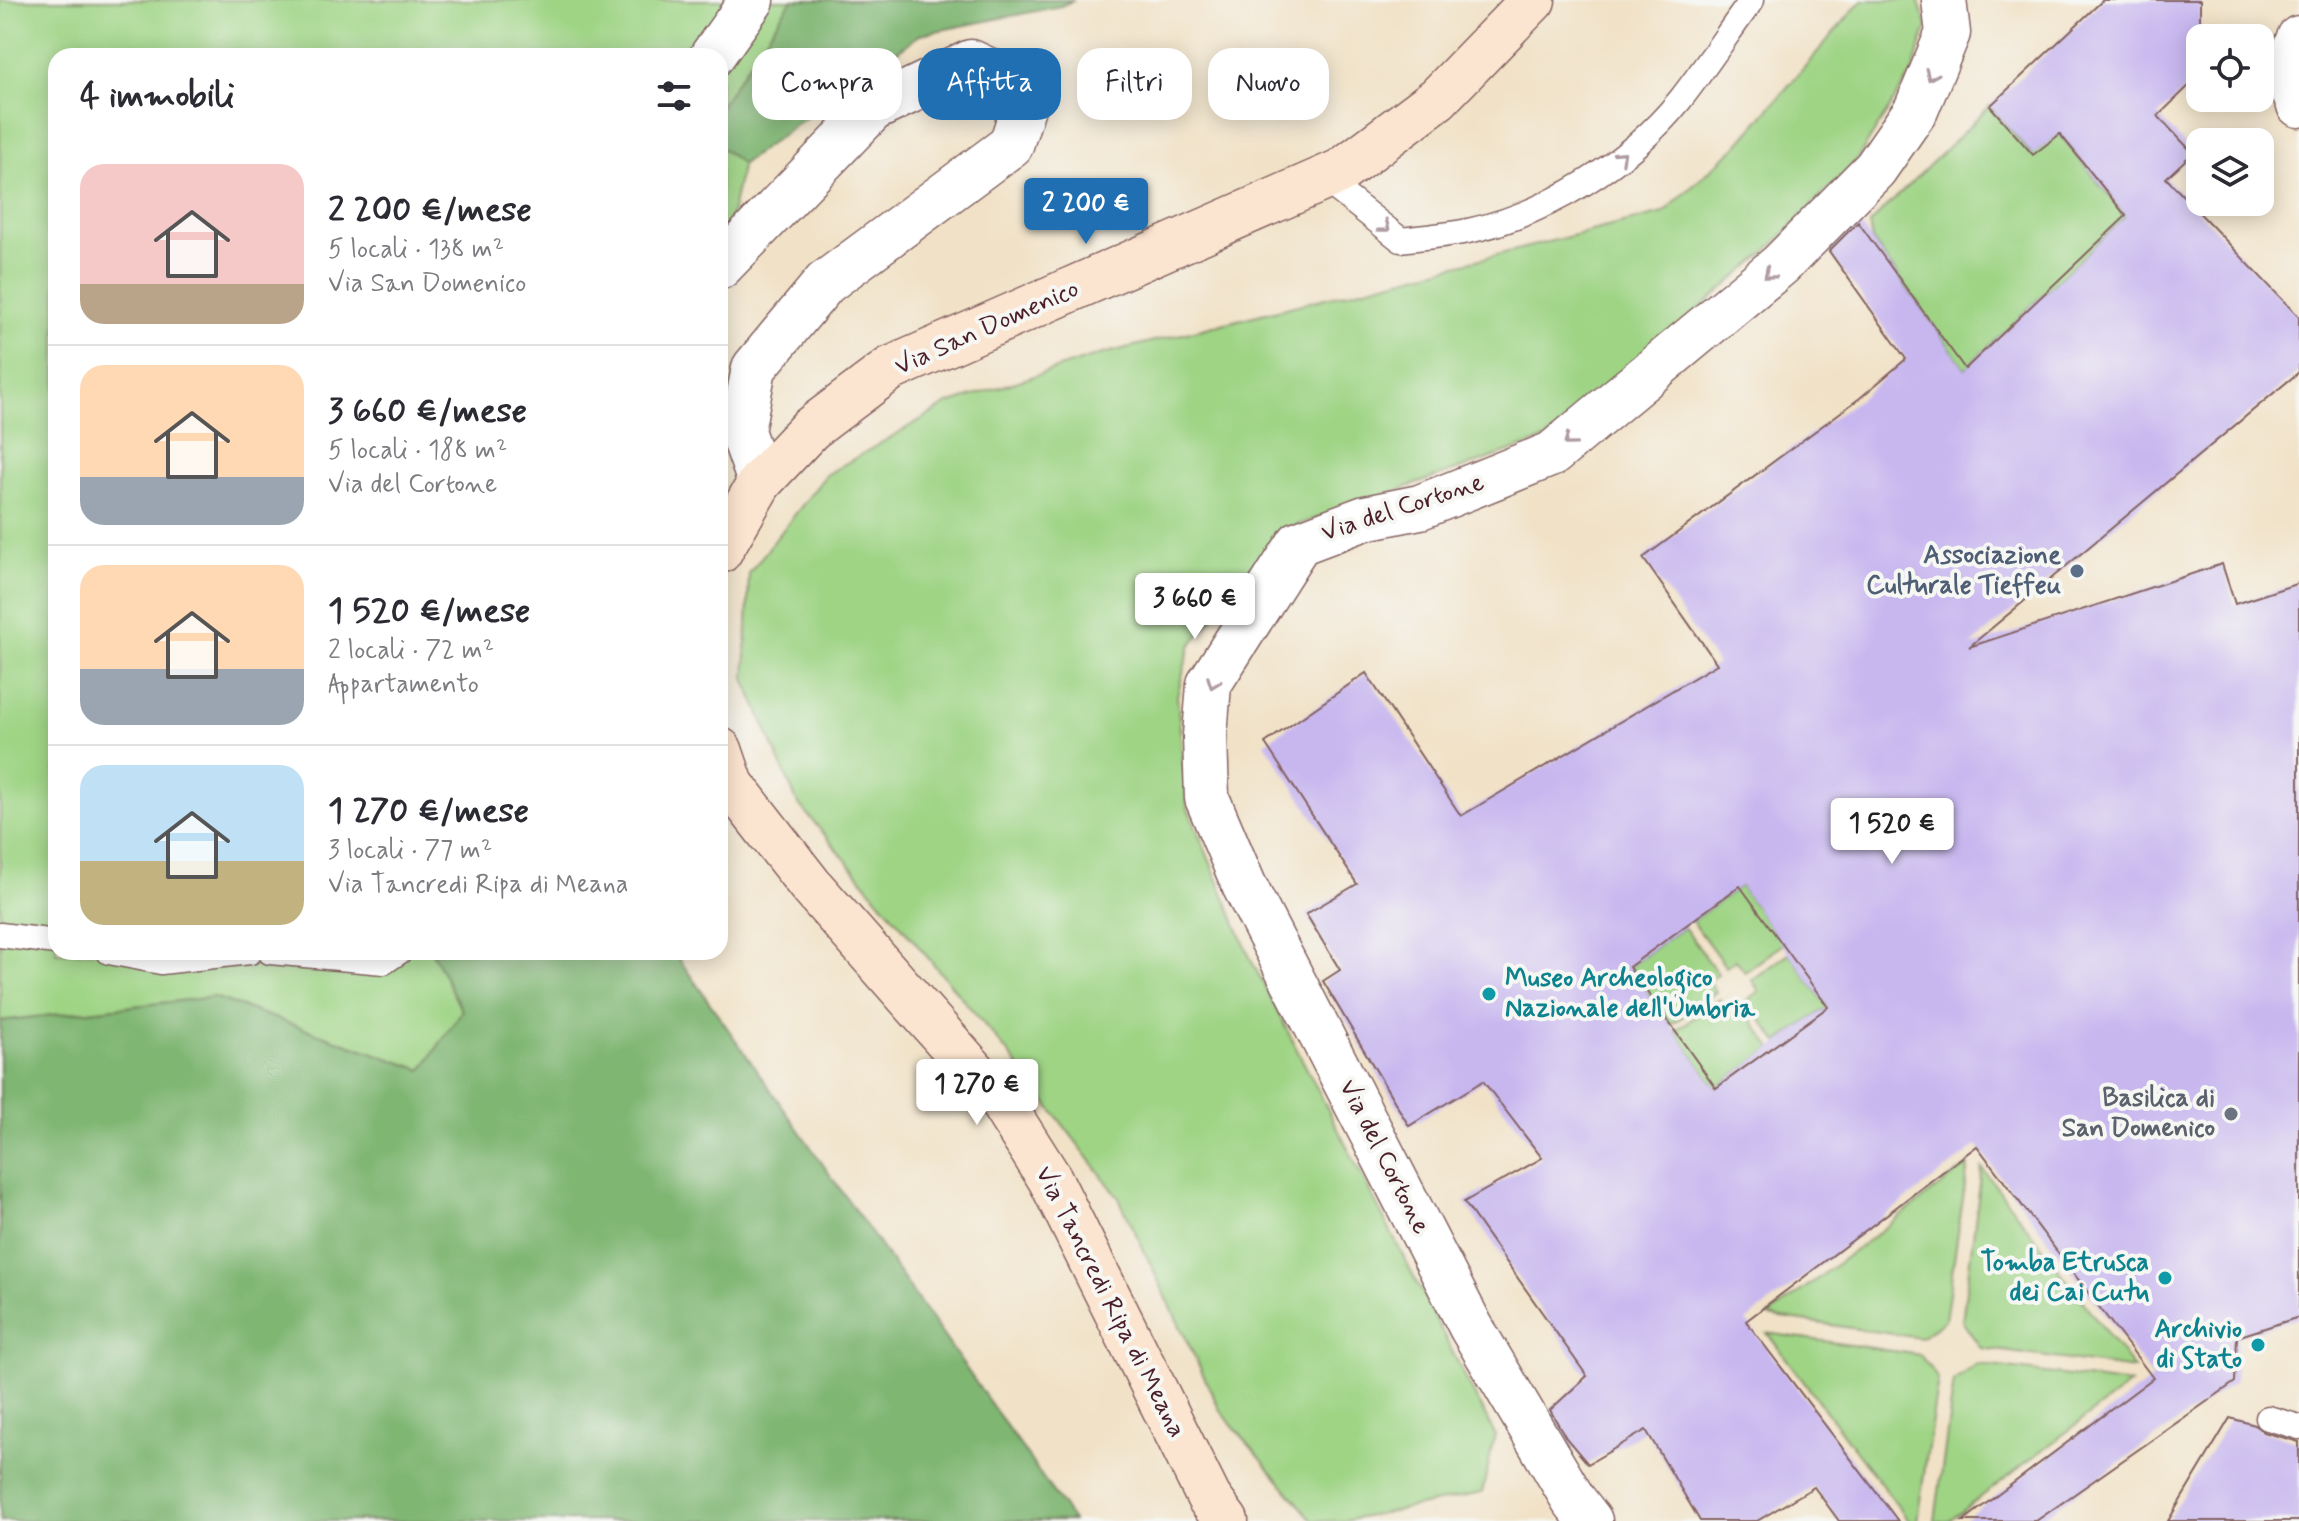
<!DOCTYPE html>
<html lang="it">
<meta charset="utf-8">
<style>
:root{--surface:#fff;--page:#f7f7f7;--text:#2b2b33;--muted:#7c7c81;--line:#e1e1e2;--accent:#1f6fb2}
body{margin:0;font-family:Mynerve,sans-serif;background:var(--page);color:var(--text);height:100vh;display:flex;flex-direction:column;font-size:30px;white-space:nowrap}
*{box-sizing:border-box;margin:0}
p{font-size:26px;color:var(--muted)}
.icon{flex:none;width:44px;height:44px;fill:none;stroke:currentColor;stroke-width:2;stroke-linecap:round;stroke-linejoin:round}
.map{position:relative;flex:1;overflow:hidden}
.side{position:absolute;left:48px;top:48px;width:680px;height:912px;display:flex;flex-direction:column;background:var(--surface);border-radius:24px;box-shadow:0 4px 20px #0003}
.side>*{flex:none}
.hud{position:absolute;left:752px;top:48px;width:760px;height:72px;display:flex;gap:16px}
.tools{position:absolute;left:2186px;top:24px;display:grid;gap:16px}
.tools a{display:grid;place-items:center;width:88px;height:88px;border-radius:16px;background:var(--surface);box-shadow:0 4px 20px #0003;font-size:40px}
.price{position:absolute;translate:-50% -68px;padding:0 18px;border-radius:8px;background:#fff;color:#222;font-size:26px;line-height:52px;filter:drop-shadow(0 2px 4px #0008)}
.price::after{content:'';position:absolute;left:50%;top:48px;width:24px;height:18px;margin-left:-12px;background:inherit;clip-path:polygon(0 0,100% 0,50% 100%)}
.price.selected{background:var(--accent);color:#fff}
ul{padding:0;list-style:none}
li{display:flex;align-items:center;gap:24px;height:200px;padding:0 32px}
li+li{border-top:2px solid var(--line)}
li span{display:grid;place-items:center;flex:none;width:224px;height:160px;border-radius:24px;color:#555}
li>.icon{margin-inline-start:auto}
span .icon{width:96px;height:96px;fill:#fffc;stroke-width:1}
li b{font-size:34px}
h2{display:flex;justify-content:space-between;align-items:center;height:96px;padding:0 32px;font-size:34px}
.chip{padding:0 28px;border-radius:24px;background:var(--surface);box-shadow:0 4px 20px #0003;font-size:28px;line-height:72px}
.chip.selected{background:var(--accent);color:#fff}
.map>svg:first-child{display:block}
</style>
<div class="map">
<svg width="2299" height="1521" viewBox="0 0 2299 1521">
<rect width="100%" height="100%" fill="#f6f6f2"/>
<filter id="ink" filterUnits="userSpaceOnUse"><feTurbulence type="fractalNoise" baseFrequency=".0125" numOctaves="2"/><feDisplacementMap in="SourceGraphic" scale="16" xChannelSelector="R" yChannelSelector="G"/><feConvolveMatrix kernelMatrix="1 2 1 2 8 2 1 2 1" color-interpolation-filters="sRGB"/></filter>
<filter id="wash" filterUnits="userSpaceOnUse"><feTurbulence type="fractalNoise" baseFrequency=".006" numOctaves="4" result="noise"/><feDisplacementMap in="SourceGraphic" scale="32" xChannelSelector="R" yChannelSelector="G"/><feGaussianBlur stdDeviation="1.8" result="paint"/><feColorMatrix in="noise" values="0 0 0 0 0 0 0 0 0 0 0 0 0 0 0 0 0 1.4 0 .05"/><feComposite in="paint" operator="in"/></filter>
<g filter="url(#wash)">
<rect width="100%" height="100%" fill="#f1e2c7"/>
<path fill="#9fd485" stroke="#747a58" stroke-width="2" d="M 0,0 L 792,0 L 720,106 L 720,56 L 56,56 L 56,952 L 432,952 L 462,1011 L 422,1070 L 214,997 L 0,1021 Z
M 1862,0 L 1918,0 L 1927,26 L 1912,73 L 1856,161 L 1766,252 L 1546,439 L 1288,528 L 1190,646 L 1177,696 L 1187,806 L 1251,960 L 1495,1435 L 1482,1493 L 1345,1521 L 1313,1521 L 1220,1410 L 1119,1198 L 1009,1054 L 797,802 L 745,679 L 749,573 L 826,475 L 948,404 L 1099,355 L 1663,213 L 1737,146 Z
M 1990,106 L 2032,155 L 2059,134 L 2126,216 L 1965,369 L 1872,240 L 1869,224 Z
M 720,147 L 742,164 L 720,266 Z
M 1740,886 L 1783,944 L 1745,972 L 1736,960 L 1726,967 L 1692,921 Z
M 1684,927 L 1718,974 L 1708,980 L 1716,992 L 1671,1025 L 1629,967 Z
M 1789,953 L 1828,1007 L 1778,1042 L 1747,1000 L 1759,991 L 1752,980 Z
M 1720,999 L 1728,1010 L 1739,1003 L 1772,1048 L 1716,1088 L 1675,1031 Z
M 1968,1165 L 1945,1320 L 1921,1338 L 1768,1316 Z
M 1982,1168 L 2134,1369 L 1981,1348 L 1962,1321 Z
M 1767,1333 L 1920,1355 L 1938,1379 L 1917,1521 L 1909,1521 Z
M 1977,1364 L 2130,1384 L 1949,1521 L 1935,1521 L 1954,1381 Z"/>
<path fill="#7fb672" stroke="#646a4e" stroke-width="2" d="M 792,0 L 1074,0 L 1061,6 L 921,34 L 742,164 L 720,147 L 720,106 Z
M 432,952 L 674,952 L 1073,1521 L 0,1521 L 0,1021 L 214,997 L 422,1070 L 462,1011 Z"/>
<g id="blocks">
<path fill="#c8b7ef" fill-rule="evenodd" d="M 2103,0 L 2200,0 L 2200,75 L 2158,116 L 2193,153 L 2166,178 L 2299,317 L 2299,372 L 1969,647 L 2222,564 L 2235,604 L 2299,583 L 2299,1317 L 2237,1337 L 2235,1382 L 2036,1521 L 1963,1521 L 2153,1378 L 1977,1146 L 1746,1321 L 1898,1521 L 1839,1521 L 1814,1487 L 1757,1521 L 1700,1521 L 1646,1430 L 1588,1464 L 1566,1438 L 1550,1410 L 1587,1376 L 1464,1202 L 1542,1158 L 1483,1081 L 1409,1126 L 1323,981 L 1340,970 L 1306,914 L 1357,884 L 1265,743 L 1366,673 L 1461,816 L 1717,664 L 1643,558 L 1860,398 L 1906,359 L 1829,251 L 1858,222 L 1965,369 L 2126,216 L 2060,134 L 2033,155 L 1990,106 ZM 1740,886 L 1828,1007 L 1716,1088 L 1629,967 Z
M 2230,1418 L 2255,1425 L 2264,1432 L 2299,1442 L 2299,1521 L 2168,1521 Z"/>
</g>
</g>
<g filter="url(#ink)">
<use href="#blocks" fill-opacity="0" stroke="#846362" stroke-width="2"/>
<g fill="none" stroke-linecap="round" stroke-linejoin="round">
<g stroke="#846362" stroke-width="27">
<path id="lane" d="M 1324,179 L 1401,240 C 1424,237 1447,235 1468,231 C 1548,214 1629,163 1680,100 C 1705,68 1728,33 1752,0
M 0,935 L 56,942
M 109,952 L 161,962 L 250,952
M 270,952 L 384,962 L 399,952
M 2268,1418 L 2299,1427"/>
</g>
<g stroke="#846362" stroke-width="47">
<path id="street" d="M 2299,38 L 2286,70 L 2299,105
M 712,56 L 752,0
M 720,267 L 873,109 L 971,62 L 1003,77 L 1024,104 L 1011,145 L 825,283 L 754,368 L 742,431 L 760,482
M 1590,1521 L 1573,1499 L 1471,1327 L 1244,885 L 1207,798 L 1205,736 L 1209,684 L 1299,543 L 1365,518 L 1420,507 L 1552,454 L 1780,265 L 1875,169 L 1916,110 L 1948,33 L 1944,0"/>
</g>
<g stroke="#846362" stroke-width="47">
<path id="secondary" d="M 720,551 L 760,482 L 810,429 L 890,369 L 1341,171 L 1438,98 L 1533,0
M 720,750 L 732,785 L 810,885 L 1002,1103 L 1050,1179 L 1209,1498 L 1226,1521"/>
</g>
<use href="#lane" stroke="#fff" stroke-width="24"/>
<use href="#street" stroke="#fff" stroke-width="44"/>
<use href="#secondary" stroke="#fce5d0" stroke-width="44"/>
</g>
<defs><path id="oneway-chevron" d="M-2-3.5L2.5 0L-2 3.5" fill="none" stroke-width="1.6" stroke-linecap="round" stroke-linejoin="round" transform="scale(2)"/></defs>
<g stroke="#ae9aa0">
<use href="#oneway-chevron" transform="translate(1931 75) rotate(113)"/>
<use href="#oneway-chevron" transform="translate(1621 156) rotate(-43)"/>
<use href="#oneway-chevron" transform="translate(1385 227) rotate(38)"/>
<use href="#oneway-chevron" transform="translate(1769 274) rotate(140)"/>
<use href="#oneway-chevron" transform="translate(1569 441) rotate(141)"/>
<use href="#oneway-chevron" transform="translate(1213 683) rotate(110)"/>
</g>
</g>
<circle fill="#5c6f8a" stroke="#f6f6f2" stroke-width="3" cx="2077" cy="571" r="8"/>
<g fill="#0f9aa8" stroke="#f6f6f2" stroke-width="3">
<circle cx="1489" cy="994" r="8"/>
<circle cx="2165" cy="1278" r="8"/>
<circle cx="2258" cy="1345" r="8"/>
</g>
<circle fill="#6b7280" stroke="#f6f6f2" stroke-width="3" cx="2231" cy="1114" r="8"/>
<g text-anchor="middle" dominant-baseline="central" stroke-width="8" stroke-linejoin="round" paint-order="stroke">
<g font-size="26" fill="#4a1f2b" stroke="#f6f6f2">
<text transform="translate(987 328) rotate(-24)">Via San Domenico</text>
<text transform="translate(1403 508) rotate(-18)">Via del Cortone</text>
<text transform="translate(1384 1157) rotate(63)">Via del Cortone</text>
<text transform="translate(1110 1302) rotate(63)">Via Tancredi Ripa di Meana</text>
</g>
<g font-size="26" font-weight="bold" fill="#4e5e75" stroke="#f6f6f2" text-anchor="end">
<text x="2061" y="556">Associazione<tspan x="2061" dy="30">Culturale Tieffeu</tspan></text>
</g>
<g font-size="26" font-weight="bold" fill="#0d838f" stroke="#f6f6f2" text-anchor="end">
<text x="1505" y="979" text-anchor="start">Museo Archeologico<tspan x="1505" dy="30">Nazionale dell'Umbria</tspan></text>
<text x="2149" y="1263">Tomba Etrusca<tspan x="2149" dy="30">dei Cai Cutu</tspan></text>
<text x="2242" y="1330">Archivio<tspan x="2242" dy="30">di Stato</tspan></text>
</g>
<g font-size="26" font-weight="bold" fill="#5b616d" stroke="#f6f6f2" text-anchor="end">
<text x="2215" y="1099">Basilica di<tspan x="2215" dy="30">San Domenico</tspan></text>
</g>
</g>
</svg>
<div class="tools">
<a><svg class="icon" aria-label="locate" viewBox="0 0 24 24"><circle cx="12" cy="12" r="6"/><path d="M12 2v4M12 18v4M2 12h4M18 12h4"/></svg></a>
<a><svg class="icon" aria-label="layers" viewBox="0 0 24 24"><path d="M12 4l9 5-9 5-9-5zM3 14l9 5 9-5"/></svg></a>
</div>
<b class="price selected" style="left:1086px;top:246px">2 200 €</b>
<b class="price" style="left:1195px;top:641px">3 660 €</b>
<b class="price" style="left:1892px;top:866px">1 520 €</b>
<b class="price" style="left:977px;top:1127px">1 270 €</b>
<div class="hud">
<a class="chip">Compra</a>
<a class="chip selected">Affitta</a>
<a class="chip">Filtri</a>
<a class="chip">Nuovo</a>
</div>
<section class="side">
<h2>4 immobili<svg class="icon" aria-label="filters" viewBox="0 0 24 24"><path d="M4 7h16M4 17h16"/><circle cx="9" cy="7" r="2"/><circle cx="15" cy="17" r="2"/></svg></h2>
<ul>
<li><span style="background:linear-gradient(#f6c9c9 75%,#b9a48a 0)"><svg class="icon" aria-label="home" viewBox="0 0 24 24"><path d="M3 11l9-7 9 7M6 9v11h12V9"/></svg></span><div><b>2 200 €/mese</b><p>5 locali · 138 m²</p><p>Via San Domenico</p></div></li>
<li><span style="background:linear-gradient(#ffd9b3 70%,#9aa5b1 0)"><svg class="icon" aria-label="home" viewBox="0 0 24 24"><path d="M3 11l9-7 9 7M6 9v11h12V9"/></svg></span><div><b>3 660 €/mese</b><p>5 locali · 188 m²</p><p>Via del Cortone</p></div></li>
<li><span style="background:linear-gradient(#ffd9b3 65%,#9aa5b1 0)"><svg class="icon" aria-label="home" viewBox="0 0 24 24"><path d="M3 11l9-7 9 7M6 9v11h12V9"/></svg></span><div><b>1 520 €/mese</b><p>2 locali · 72 m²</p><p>Appartamento</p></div></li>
<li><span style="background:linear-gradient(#bfe0f5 60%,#c2b280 0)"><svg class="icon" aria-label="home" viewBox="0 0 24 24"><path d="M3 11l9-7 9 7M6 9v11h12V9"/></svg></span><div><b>1 270 €/mese</b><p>3 locali · 77 m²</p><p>Via Tancredi Ripa di Meana</p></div></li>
</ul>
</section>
</div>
